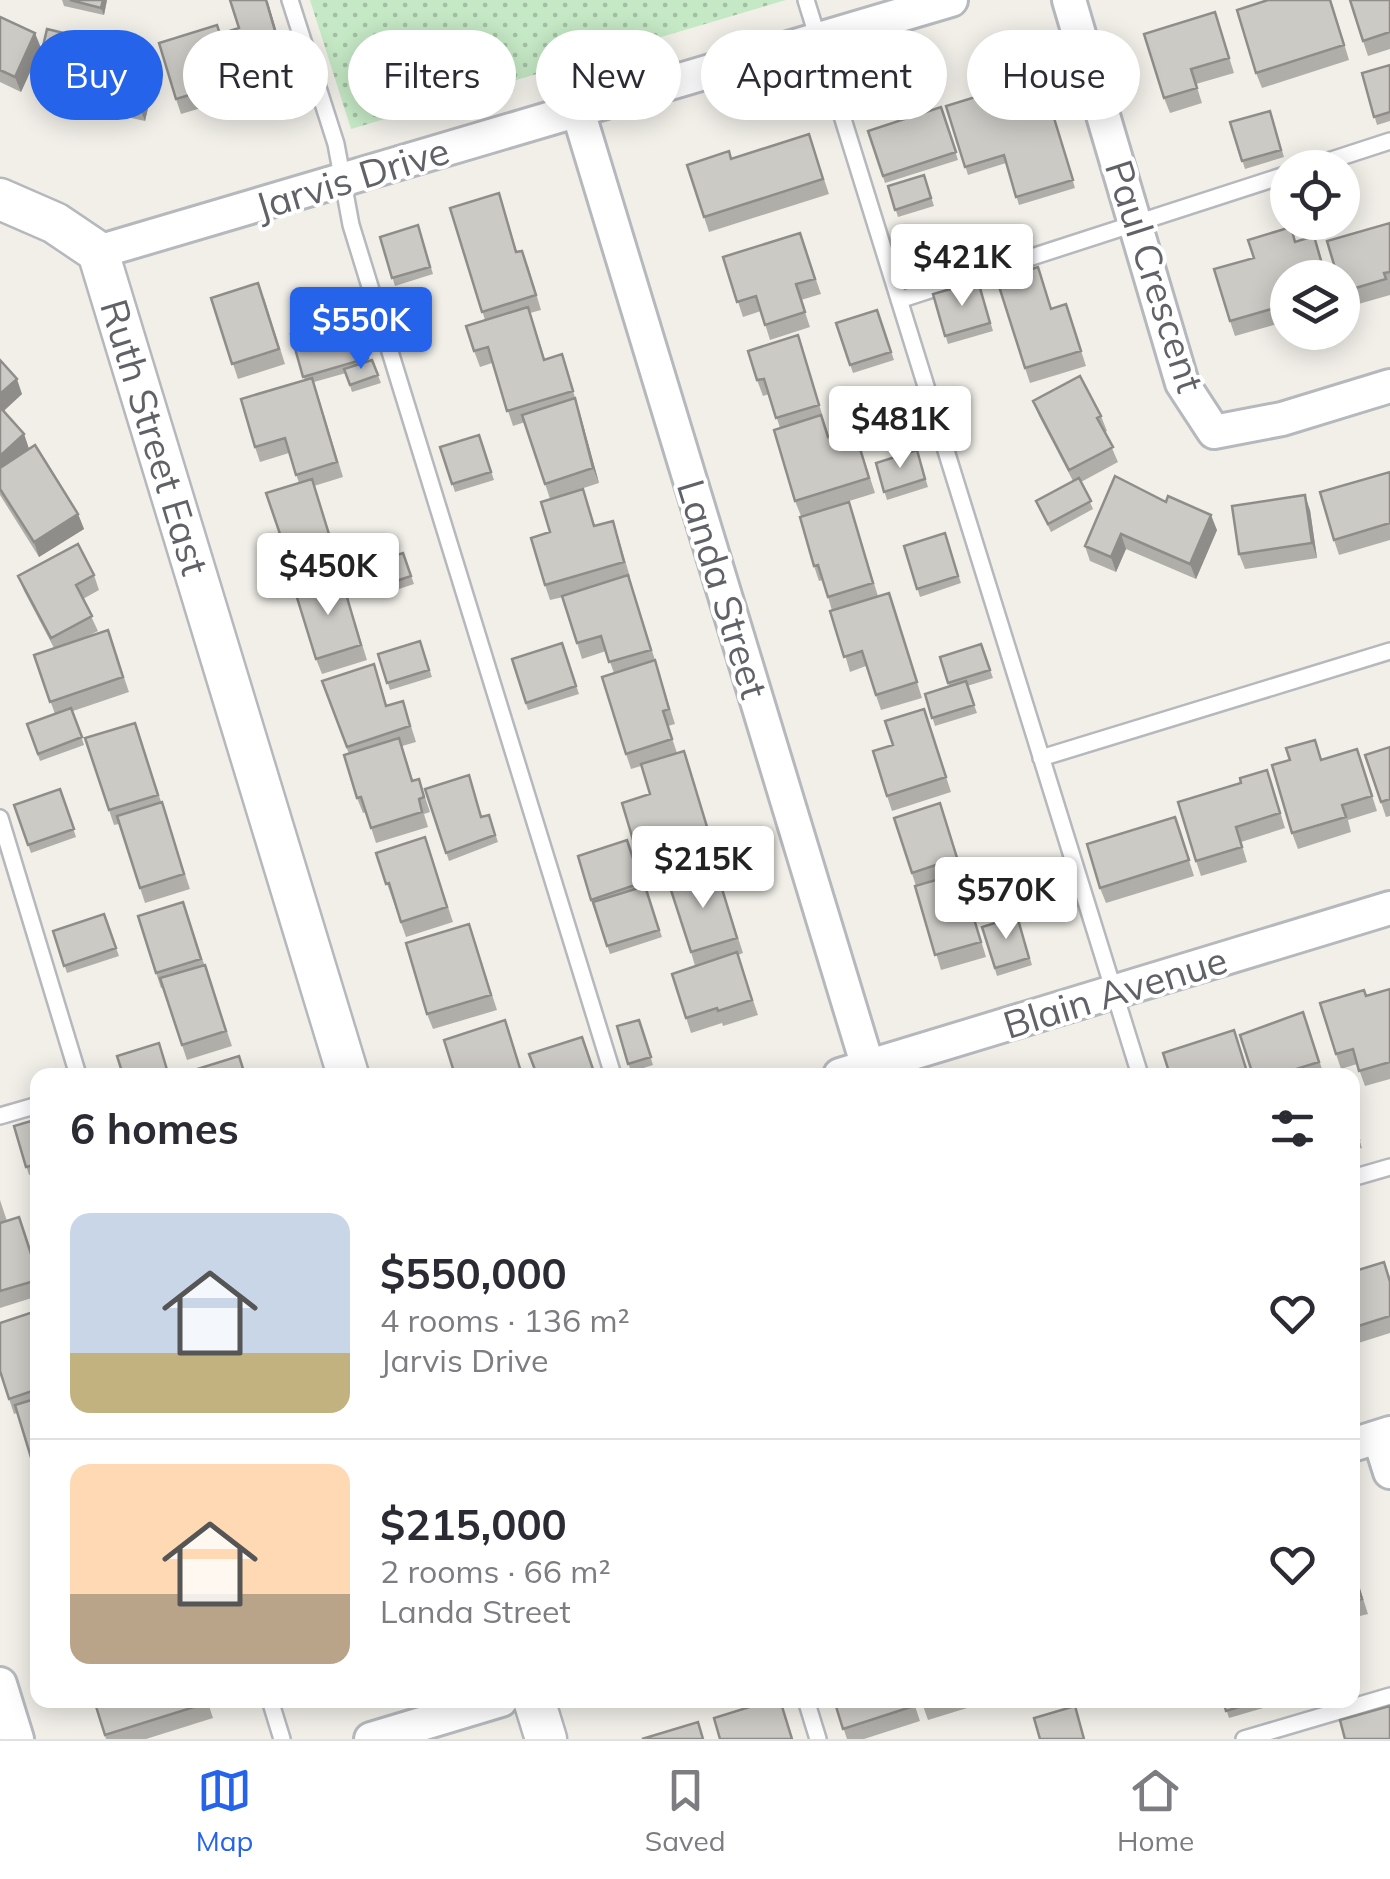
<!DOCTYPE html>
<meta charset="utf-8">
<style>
:root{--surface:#fff;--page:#f2f2f3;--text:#2b2b33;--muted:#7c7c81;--line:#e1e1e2;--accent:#2563eb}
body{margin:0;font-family:Mulish,sans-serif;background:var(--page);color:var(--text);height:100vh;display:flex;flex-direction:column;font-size:38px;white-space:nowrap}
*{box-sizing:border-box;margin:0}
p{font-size:32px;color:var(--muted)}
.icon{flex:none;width:55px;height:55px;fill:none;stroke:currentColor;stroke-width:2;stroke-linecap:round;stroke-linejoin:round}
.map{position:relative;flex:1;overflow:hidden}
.drawer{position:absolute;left:30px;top:1068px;width:1330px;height:640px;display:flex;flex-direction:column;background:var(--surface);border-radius:20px;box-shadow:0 5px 25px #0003}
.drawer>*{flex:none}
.top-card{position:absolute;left:30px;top:30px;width:1330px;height:90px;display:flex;gap:20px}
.fabs{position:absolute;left:1270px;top:150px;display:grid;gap:20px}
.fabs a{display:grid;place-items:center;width:90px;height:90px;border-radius:50%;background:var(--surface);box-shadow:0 5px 25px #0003;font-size:50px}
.price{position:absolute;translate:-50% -85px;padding:0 22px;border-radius:10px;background:#fff;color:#222;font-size:32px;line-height:65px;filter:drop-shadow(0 2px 5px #0008)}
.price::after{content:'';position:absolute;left:50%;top:60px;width:30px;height:22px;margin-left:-15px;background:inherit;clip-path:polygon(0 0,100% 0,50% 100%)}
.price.active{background:var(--accent);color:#fff}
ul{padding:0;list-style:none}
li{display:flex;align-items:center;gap:30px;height:250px;padding:0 40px}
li+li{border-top:2px solid var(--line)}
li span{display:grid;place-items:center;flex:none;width:280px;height:200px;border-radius:20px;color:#555}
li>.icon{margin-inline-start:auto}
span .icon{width:120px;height:120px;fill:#fffc;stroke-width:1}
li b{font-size:42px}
h2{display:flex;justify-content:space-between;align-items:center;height:120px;padding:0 40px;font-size:42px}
.tag{padding:0 35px;border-radius:45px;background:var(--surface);box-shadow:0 5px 25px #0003;font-size:35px;line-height:90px}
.tag.active{background:var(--accent);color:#fff}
.tabs{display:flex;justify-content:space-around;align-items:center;height:140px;border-top:2px solid var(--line);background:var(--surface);font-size:28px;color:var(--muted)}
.tabs a{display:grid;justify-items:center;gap:5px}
.tabs .active{color:var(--accent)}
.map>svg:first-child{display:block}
</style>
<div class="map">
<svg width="1390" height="1739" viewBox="0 0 1390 1739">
<defs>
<pattern id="grass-dots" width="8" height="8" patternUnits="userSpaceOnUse" patternTransform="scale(2.5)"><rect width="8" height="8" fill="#c5e8c5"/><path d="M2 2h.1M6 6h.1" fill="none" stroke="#a3c0a4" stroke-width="1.8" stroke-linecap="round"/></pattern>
</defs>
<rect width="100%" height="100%" fill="#f1efe8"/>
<path fill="url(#grass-dots)" d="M 310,0 L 786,0 L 351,129 Z"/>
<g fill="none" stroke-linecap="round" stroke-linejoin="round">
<g stroke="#b5b8bc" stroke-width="20">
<path id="service" d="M 290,0 L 336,144 L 351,225 L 613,1075
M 806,0 L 1140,1075
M 1307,168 L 1390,141
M 899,300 L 1288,174
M 1041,758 L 1390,651
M 0,818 L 78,1075
M 0,1116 L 38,1105
M 1352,1178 L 1390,1167
M 270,1700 L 282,1739
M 806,1700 L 818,1739
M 1244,1739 L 1390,1696"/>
</g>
<g stroke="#b5b8bc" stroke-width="38">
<path id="minor" d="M 1069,0 L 1182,383 L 1214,432 L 1282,419 L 1390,386
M 578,111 L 868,1067
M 98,252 L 951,0
M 840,1075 L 1390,908
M 1379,1437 L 1390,1472
M 1352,1445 L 1390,1433
M 0,1684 L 17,1739
M 371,1739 L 501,1700"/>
</g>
<g stroke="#b5b8bc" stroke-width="45">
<path id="tertiary" d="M 0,199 L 55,223 L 98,252 L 348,1075
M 534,1700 L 546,1739"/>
</g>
<use href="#service" stroke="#fff" stroke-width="15"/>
<use href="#minor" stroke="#fff" stroke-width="32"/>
<use href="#tertiary" stroke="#fff" stroke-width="40"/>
</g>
<path fill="#afaea9" d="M 62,0 L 107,0 L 104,15 L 64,6 Z
M 267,0 L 297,101 L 262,111 L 258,99 L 231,107 L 228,100 L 181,114 L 176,99 L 220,34 L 239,28 Z
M 1331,0 L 1349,60 L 1262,88 L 1256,73 Z
M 1390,0 L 1390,49 L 1368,56 L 1363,41 Z
M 1215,12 L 1234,73 L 1196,84 L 1202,103 L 1170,113 L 1164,98 Z
M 0,17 L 41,48 L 21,92 L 0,82 Z
M 1390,65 L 1390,121 L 1377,125 L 1362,73 Z
M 1038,66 L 1075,188 L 1019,205 L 1006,163 L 968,175 L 946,106 L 1004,109 L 1011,107 Z
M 157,69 L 145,121 L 113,114 L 110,106 L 75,98 L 73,108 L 40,100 L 34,85 Z
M 941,107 L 958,160 L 885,183 L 868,131 Z
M 1270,111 L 1284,157 L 1245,169 L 1230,122 Z
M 809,134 L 829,194 L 709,232 L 704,217 L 732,158 Z
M 924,175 L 934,206 L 898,217 L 888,186 Z
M 499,193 L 517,252 L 528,266 L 541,310 L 530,313 L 545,359 L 567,369 L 599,483 L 550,499 L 525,422 L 513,426 L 492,363 L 480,367 L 474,351 L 485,320 L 450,208 Z
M 1390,223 L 1390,295 L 1348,307 L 1342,293 Z
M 418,225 L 433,274 L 395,286 L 380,237 Z
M 800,233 L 821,294 L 801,300 L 810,327 L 770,340 L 761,311 L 743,317 L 723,257 Z
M 1296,242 L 1319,251 L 1327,278 L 1288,278 L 1288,316 L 1279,318 L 1281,323 L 1235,336 L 1230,321 L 1254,258 Z
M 978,281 L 993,331 L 948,344 L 933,294 Z
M 211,298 L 264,298 L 285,364 L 238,379 Z
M 1066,304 L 1086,366 L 1030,383 L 1025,368 L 1052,308 Z
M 877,310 L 894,360 L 853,373 L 836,323 Z
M 355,314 L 369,361 L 372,360 L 381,383 L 352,392 L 346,373 L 314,382 L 343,477 L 314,486 L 333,544 L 338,542 L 349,575 L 341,577 L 367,660 L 322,674 L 316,659 L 299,590 L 266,493 L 299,483 L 289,453 L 260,462 L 255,447 L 305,381 L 291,334 Z
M 798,335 L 829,437 L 859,444 L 875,493 L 801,516 L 795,501 L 780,428 L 769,394 L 763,396 L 757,380 Z
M 0,360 L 22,394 L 4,411 L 24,434 L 29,449 L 78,514 L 84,529 L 39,557 L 0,495 Z
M 1033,401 L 1101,416 L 1107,431 L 1105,432 L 1118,462 L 1081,482 L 1093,509 L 1051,532 L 1036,501 L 1073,481 L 1039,416 Z
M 479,435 L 494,480 L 455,492 L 440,447 Z
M 917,450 L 928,487 L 887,500 L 876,463 Z
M 1390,472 L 1390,540 L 1339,555 L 1334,540 Z
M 1115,476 L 1217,530 L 1196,579 L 1126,549 L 1116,572 L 1090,561 L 1085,546 Z
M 849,502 L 878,596 L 889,593 L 922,698 L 881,710 L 866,666 L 850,672 L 823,580 L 819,581 L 814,566 Z
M 1310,510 L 1317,558 L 1245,569 L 1239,554 Z
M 595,526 L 618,536 L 630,577 L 629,577 L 675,724 L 668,726 L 677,753 L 684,751 L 719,865 L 688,874 L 682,856 L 642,868 L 637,853 L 650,794 L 641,766 L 631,769 L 626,754 L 614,673 L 606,651 L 582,659 L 563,597 L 550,600 L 545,585 Z
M 945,533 L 961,583 L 920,597 L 904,546 Z
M 403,553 L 414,584 L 375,597 L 365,565 Z
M 94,575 L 99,590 L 83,599 L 98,631 L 84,638 L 108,630 L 129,692 L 73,711 L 84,745 L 40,761 L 27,724 L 55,714 L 34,655 L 54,648 L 24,591 L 18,576 Z
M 420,641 L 432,677 L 390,690 L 378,654 Z
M 562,643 L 579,694 L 528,710 L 512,659 Z
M 981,644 L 993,678 L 967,686 L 977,713 L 935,726 L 925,694 L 949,686 L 940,657 Z
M 379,679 L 387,706 L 403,701 L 416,742 L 402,746 L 413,780 L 424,794 L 430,812 L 424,814 L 428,827 L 376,843 L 366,812 L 363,813 L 357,798 L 349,754 L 322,681 Z
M 924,709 L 951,792 L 892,811 L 887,796 L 893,745 Z
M 135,723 L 190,889 L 145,903 L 119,824 L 114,825 L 85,738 Z
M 1390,747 L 1390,816 L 1386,817 L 1365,755 Z
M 1357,749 L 1377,811 L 1348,820 L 1351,832 L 1298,849 L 1292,833 L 1322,759 Z
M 1272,785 L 1285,828 L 1241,842 L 1247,862 L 1201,876 L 1196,861 Z
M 60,789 L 76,837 L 31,853 L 14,805 Z
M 425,789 L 482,817 L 489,815 L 498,842 L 449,861 Z
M 940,803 L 963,873 L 961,874 L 986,957 L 941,970 L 916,886 L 894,818 Z
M 1175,817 L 1194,876 L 1106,903 L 1100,888 Z
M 425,837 L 453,922 L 406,937 L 376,853 Z
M 627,840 L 643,887 L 645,886 L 662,937 L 610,954 L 591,900 Z
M 716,869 L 743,953 L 738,955 L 758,1015 L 723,1026 L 722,1023 L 691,1033 L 672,974 L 695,966 L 691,952 Z
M 183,902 L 232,1046 L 187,1060 L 163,988 L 161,988 L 156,973 Z
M 104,914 L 119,956 L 67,973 L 53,931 Z
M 1017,916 L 1032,965 L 997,976 L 982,927 Z
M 469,924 L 497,1010 L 433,1029 L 427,1014 Z
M 1390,989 L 1390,1079 L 1365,1086 L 1357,1064 L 1341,1069 L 1336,1054 L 1366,996 Z
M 1303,1012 L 1324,1075 L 1253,1075 Z
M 639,1020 L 653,1065 L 631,1072 L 617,1026 Z
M 1352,1115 L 1362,1148 L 1352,1150 Z
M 38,1119 L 38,1172 L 29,1175 L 14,1126 Z
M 0,1200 L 7,1221 L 25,1232 L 34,1263 L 38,1262 L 38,1296 L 0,1308 Z
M 1384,1262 L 1390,1277 L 1390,1333 L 1352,1345 L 1352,1272 Z
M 38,1317 L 38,1478 L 17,1413 L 14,1414 L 0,1371 Z
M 1352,1564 L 1368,1614 L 1352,1618 Z
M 94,1700 L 207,1700 L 213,1718 L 146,1739 L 106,1739 Z
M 834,1700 L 913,1700 L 920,1721 L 864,1739 L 847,1739 Z
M 921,1700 L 993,1700 L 928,1720 Z
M 1223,1700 L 1268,1700 L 1270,1706 L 1229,1718 Z"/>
<path fill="#8f8d8a" d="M 103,0 L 107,0 L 104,15 L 101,8 Z
M 266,0 L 268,2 L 297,101 L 291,86 Z
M 35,33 L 41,48 L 21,92 L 15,77 Z
M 151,54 L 157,69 L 145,121 L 139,106 Z
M 70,83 L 75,98 L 73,108 L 67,93 Z
M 17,379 L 22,394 L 0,414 L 0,394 Z
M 575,398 L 580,413 L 599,483 L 593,468 Z
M 24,434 L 29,449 L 0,476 L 0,456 Z
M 1305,495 L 1310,510 L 1317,558 L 1312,543 Z
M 78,514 L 84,529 L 39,557 L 34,542 Z
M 1211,515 L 1217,530 L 1196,579 L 1190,564 Z
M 1121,534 L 1126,549 L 1116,572 L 1111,557 Z"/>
<path fill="#cccac5" stroke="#8f8d8a" stroke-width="2.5" d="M 70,0 L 103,0 L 101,8 Z
M 230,0 L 266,0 L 291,86 L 257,96 L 253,84 L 225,92 L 223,85 L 176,99 L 159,43 L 217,25 L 220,34 L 239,28 Z
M 1268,0 L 1330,0 L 1344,45 L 1256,73 L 1237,10 Z
M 1350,0 L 1390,0 L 1390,32 L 1363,41 Z
M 1215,12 L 1229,58 L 1191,69 L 1197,88 L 1164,98 L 1144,34 Z
M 0,17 L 35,33 L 15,77 L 0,70 Z
M 47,29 L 151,54 L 139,106 L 107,98 L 109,92 L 70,83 L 67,93 L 34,85 Z
M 1390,65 L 1390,112 L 1374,117 L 1362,73 Z
M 1038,66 L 1073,180 L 1016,197 L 1004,155 L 965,167 L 946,106 L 998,90 L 1004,109 L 1011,107 L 1002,77 Z
M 941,107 L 956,152 L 883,176 L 868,131 Z
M 1270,111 L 1281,150 L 1242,161 L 1230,122 Z
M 809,134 L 823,179 L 704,217 L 687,165 L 729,151 L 731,159 Z
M 924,175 L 931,198 L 895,210 L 888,186 Z
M 499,193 L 516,252 L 522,251 L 536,295 L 482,312 L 450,208 Z
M 1390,223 L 1390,272 L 1384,273 L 1386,279 L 1342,292 L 1342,278 L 1338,278 L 1327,241 Z
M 418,225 L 430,267 L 392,278 L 380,237 Z
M 1291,227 L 1295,242 L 1314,236 L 1326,278 L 1288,278 L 1288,299 L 1274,303 L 1275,308 L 1230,321 L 1214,269 L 1254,258 L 1248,240 Z
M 800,233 L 815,279 L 796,284 L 805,312 L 765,325 L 756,296 L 737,302 L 723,257 Z
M 1038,267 L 1051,309 L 1066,304 L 1081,351 L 1025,368 L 997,280 Z
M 978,281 L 990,323 L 945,336 L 933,294 Z
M 258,283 L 279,349 L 232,364 L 211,298 Z
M 528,307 L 544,360 L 562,354 L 573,391 L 507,411 L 488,347 L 474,351 L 466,326 Z
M 877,310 L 891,352 L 850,365 L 836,323 Z
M 355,314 L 368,358 L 303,377 L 291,334 Z
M 798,335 L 819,405 L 776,418 L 764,379 L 757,380 L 748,351 Z
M 0,360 L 17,379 L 0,394 Z
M 372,360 L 378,375 L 350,385 L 344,369 Z
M 1080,376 L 1101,416 L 1097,418 L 1113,447 L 1069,470 L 1033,401 Z
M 312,378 L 337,462 L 296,475 L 285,438 L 255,447 L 241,399 Z
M 575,398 L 593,468 L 545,484 L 522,415 Z
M 0,407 L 24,434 L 0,456 Z
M 821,415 L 828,437 L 854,429 L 869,478 L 795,501 L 774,430 Z
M 479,435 L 491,472 L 452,484 L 440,447 Z
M 35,445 L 78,514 L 34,542 L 0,489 L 0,468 Z
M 917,450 L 925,479 L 884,492 L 876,463 Z
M 1390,472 L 1390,523 L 1334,540 L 1320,492 Z
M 1115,476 L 1166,502 L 1168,496 L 1211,515 L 1190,564 L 1121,534 L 1111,557 L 1085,546 Z
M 1079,478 L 1091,501 L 1048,524 L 1036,501 Z
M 312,479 L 332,544 L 338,542 L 344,560 L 294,575 L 266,493 Z
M 583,489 L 594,526 L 613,521 L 624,562 L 545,585 L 531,538 L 550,532 L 541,502 Z
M 1305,495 L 1312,543 L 1239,554 L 1232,506 Z
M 849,502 L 873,583 L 828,597 L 818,565 L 814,566 L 800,517 Z
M 945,533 L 958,576 L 917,589 L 904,546 Z
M 78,544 L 94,575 L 76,585 L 92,616 L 51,638 L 18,576 Z
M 403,553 L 411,576 L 373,589 L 365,565 Z
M 628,575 L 651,650 L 609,662 L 601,636 L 577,643 L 562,596 Z
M 341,577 L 361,645 L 316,659 L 295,591 Z
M 889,593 L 917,682 L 876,695 L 862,651 L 844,657 L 830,611 Z
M 108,630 L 123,677 L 50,702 L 34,655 Z
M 420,641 L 429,670 L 387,683 L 378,654 Z
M 562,643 L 576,686 L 526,703 L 512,659 Z
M 981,644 L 990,670 L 948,683 L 940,657 Z
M 655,660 L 669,709 L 663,711 L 672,739 L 626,754 L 602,677 Z
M 374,664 L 386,706 L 403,701 L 410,726 L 347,747 L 322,681 Z
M 966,681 L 974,705 L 932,718 L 925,694 Z
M 71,708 L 82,737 L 38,754 L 27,724 Z
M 924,709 L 946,777 L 887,796 L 873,751 L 893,745 L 885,721 Z
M 135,723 L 158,795 L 109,810 L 85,738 Z
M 399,738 L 412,781 L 419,779 L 424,797 L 419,799 L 422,812 L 371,828 L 361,797 L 357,798 L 344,755 Z
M 1315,740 L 1321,760 L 1357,749 L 1372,796 L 1342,805 L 1346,817 L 1292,833 L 1272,765 L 1290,760 L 1286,748 Z
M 1390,747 L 1390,799 L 1381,802 L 1365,755 Z
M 684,751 L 714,850 L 683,859 L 677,841 L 637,853 L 622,803 L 650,794 L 641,764 Z
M 1267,770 L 1280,813 L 1236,827 L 1242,847 L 1196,861 L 1178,802 L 1241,783 L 1240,778 Z
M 469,775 L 481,817 L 489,815 L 495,835 L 446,853 L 425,789 Z
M 60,789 L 74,829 L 28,845 L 14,805 Z
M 162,802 L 184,874 L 140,888 L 117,816 Z
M 940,803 L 957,858 L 912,873 L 894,818 Z
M 1175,817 L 1189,860 L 1100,888 L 1087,844 Z
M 425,837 L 447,907 L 401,922 L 389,883 L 386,884 L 376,853 Z
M 627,840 L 641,883 L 591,900 L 578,856 Z
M 716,869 L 737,938 L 691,952 L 669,884 Z
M 960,873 L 981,942 L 935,955 L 915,886 Z
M 645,886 L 659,930 L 607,946 L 593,902 Z
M 183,902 L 201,959 L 156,973 L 138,916 Z
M 104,914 L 116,948 L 64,966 L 53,931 Z
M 1017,916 L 1029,958 L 995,968 L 982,927 Z
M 469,924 L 491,995 L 427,1014 L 406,943 Z
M 737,952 L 752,1000 L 718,1011 L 717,1008 L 686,1018 L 672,974 Z
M 205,965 L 226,1031 L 182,1045 L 160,978 Z
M 1390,989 L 1390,1062 L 1359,1071 L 1353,1049 L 1336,1054 L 1320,1003 L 1364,990 L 1366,996 Z
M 1303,1012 L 1319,1062 L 1277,1075 L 1253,1075 L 1240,1035 Z
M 505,1020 L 522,1075 L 455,1075 L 444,1040 Z
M 639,1020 L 651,1057 L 628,1064 L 617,1026 Z
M 1234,1030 L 1248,1075 L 1170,1075 L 1163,1053 Z
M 582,1037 L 595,1075 L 537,1075 L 529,1054 Z
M 159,1043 L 168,1073 L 160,1075 L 123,1075 L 117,1056 Z
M 239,1056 L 245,1075 L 196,1075 L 194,1070 Z
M 1352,1117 L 1359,1140 L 1352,1142 Z
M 38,1119 L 38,1164 L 26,1167 L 14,1126 Z
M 19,1217 L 34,1263 L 38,1262 L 38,1293 L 34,1281 L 0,1291 L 0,1223 Z
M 1384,1262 L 1390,1282 L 1390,1316 L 1352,1328 L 1352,1272 Z
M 36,1311 L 38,1317 L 38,1389 L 9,1399 L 0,1371 L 0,1323 Z
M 38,1398 L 38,1477 L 37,1477 L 15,1405 Z
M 1352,1567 L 1362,1599 L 1352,1602 Z
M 94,1700 L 206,1700 L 207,1703 L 105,1735 Z
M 772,1700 L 780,1700 L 792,1739 L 720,1739 L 714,1718 Z
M 834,1700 L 912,1700 L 914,1706 L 843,1729 Z
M 921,1700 L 937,1700 L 922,1704 Z
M 1223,1700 L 1262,1700 L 1226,1711 Z
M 1075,1706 L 1084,1739 L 1040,1739 L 1034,1718 Z
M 1390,1706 L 1390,1739 L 1345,1739 L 1340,1720 Z
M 698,1722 L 703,1739 L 642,1739 Z"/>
<g text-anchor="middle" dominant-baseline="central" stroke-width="8" stroke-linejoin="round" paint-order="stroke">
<g font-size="38" fill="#5f6368" stroke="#fff">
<text transform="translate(352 178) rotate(-17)">Jarvis Drive</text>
<text transform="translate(1155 276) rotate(72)">Paul Crescent</text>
<text transform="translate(155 437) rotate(73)">Ruth Street East</text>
<text transform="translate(723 589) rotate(73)">Landa Street</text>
<text transform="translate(1115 992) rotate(-17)">Blain Avenue</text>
</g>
</g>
</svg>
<div class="fabs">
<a><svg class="icon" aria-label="locate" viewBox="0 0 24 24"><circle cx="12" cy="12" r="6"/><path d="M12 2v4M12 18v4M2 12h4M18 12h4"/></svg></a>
<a><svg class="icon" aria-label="layers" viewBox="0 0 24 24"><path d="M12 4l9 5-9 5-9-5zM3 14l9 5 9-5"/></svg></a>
</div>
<b class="price" style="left:962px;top:309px">$421K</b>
<b class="price active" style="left:361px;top:372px">$550K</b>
<b class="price" style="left:900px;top:471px">$481K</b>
<b class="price" style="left:328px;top:618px">$450K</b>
<b class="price" style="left:703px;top:911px">$215K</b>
<b class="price" style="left:1006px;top:942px">$570K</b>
<div class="top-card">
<a class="tag active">Buy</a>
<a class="tag">Rent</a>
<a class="tag">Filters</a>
<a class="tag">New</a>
<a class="tag">Apartment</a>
<a class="tag">House</a>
</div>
<section class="drawer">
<h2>6 homes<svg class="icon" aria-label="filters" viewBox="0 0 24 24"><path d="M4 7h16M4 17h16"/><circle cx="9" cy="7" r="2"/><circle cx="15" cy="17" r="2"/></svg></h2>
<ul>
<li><span style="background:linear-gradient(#c9d6e8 70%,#c2b280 0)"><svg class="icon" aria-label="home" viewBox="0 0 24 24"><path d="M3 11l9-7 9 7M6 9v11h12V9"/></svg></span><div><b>$550,000</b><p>4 rooms · 136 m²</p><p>Jarvis Drive</p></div><svg class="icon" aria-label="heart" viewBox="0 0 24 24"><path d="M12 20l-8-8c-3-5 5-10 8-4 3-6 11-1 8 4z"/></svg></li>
<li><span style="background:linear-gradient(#ffd9b3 65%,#b9a48a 0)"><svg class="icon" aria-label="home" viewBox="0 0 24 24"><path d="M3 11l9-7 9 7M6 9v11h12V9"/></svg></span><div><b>$215,000</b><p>2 rooms · 66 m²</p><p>Landa Street</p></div><svg class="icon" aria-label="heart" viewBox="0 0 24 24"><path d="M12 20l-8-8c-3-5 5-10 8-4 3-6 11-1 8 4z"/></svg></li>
</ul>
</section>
</div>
<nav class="tabs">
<a class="active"><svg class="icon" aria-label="map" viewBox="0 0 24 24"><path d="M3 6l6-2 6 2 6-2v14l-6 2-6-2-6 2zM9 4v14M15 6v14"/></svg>Map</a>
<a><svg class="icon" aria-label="saved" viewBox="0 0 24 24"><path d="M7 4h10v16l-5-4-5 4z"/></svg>Saved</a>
<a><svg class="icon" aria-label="home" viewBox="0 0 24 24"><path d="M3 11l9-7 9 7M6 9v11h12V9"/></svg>Home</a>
</nav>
